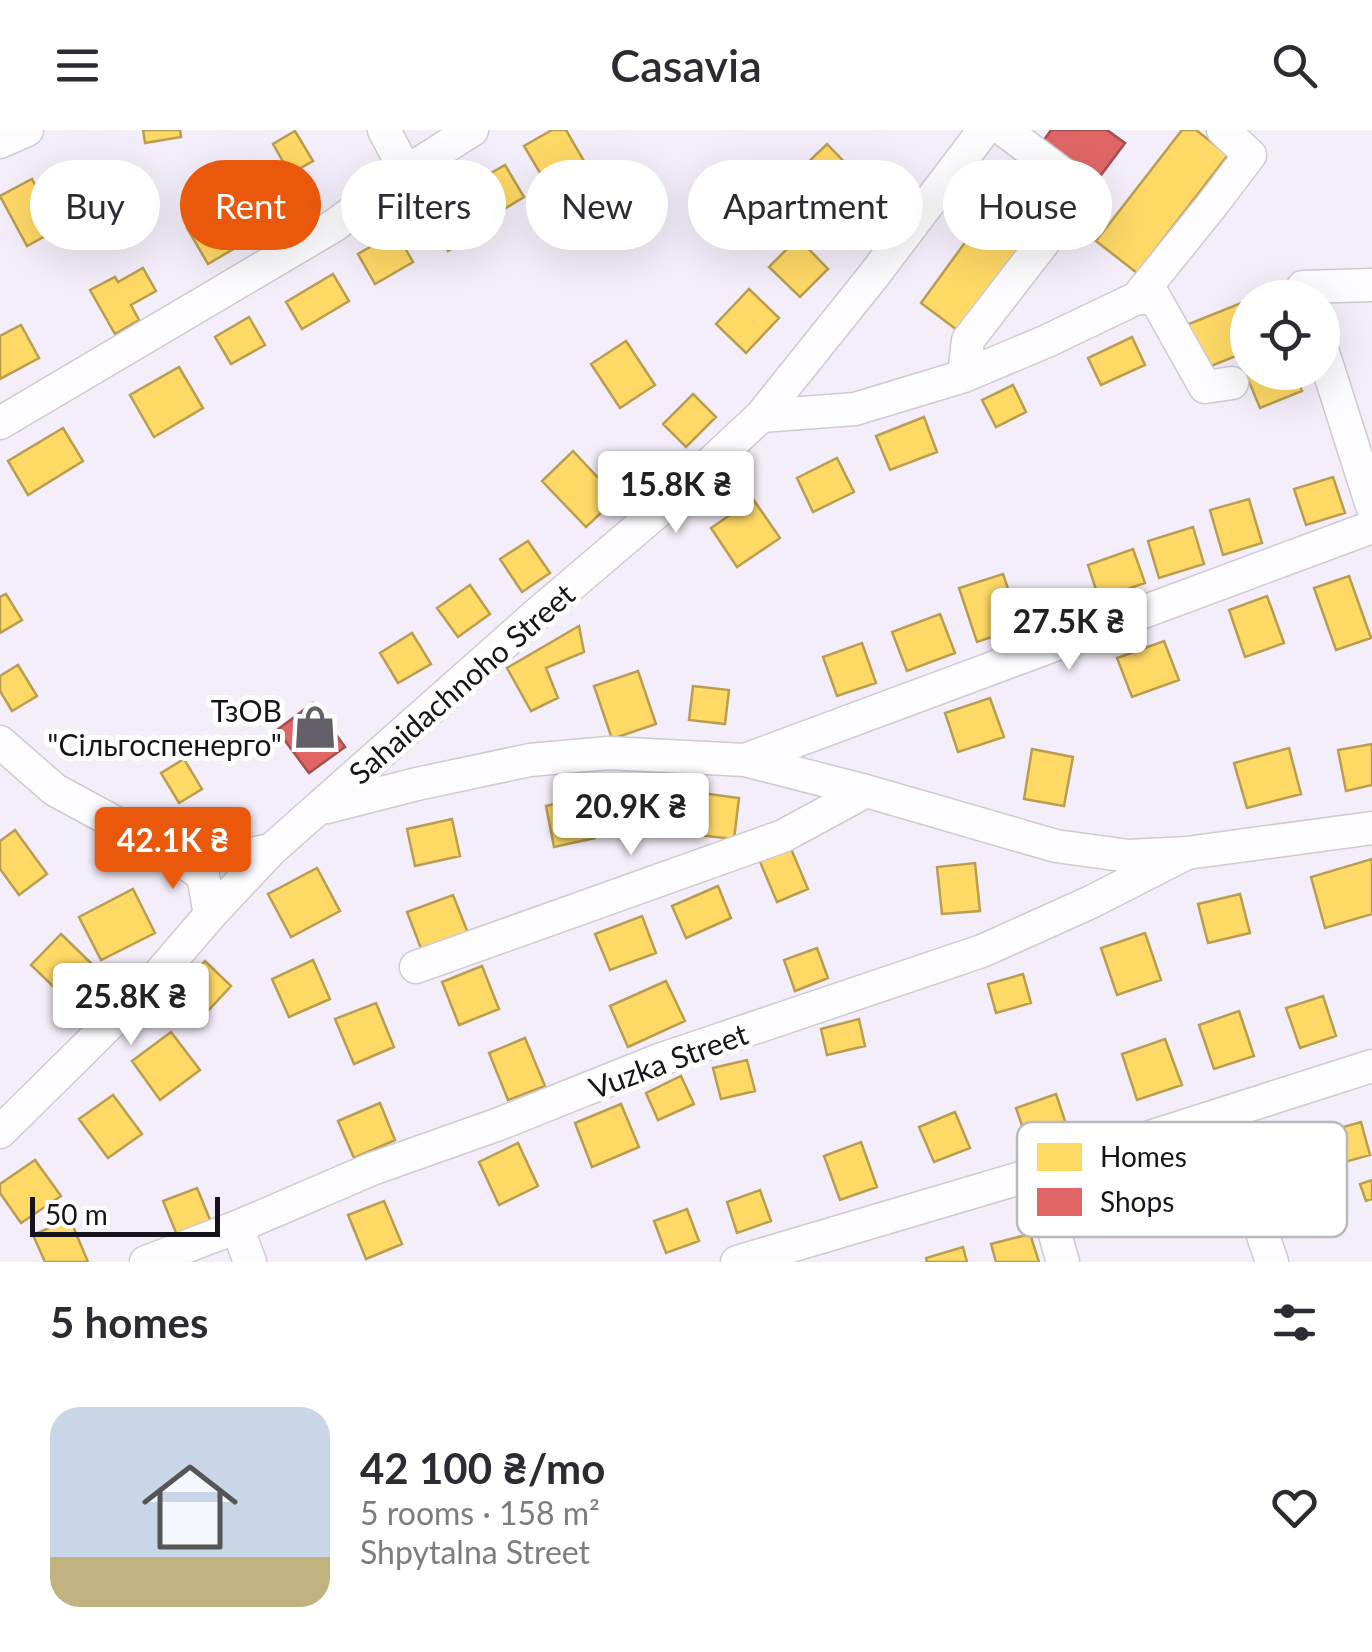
<!DOCTYPE html>
<meta charset="utf-8">
<style>
:root{--surface:#fff;--page:#f2f2f3;--text:#2b2b33;--muted:#7c7c81;--line:#e1e1e2;--accent:#ea580c}
body{margin:0;font-family:Lato,sans-serif;background:var(--page);color:var(--text);height:100vh;display:flex;flex-direction:column;font-size:38px;white-space:nowrap}
*{box-sizing:border-box;margin:0}
p{font-size:32px;color:var(--muted)}
.icon{flex:none;width:55px;height:55px;fill:none;stroke:currentColor;stroke-width:2;stroke-linecap:round;stroke-linejoin:round}
.map{position:relative;height:1132px;overflow:hidden}
.sheet{display:flex;flex-direction:column;background:var(--surface);flex:1}
.sheet>*{flex:none}
.banner{position:absolute;left:30px;top:30px;width:1312px;height:90px;display:flex;gap:20px}
.tools{position:absolute;left:1230px;top:150px;display:grid;gap:20px}
.tools a{display:grid;place-items:center;width:110px;height:110px;border-radius:50%;background:var(--surface);box-shadow:0 10px 40px #0002;font-size:50px}
.scale{position:absolute;left:30px;bottom:25px;width:190px;box-sizing:border-box;padding-left:10px;border:5px solid #17131c;border-top:0;font-size:28px;line-height:35px;white-space:nowrap;color:#17131c;-webkit-text-stroke:8px #fff;paint-order:stroke}
.price{position:absolute;translate:-50% -85px;padding:0 22px;border-radius:10px;background:#fff;color:#222;font-size:32px;line-height:65px;filter:drop-shadow(0 2px 5px #0008)}
.price::after{content:'';position:absolute;left:50%;top:60px;width:30px;height:22px;margin-left:-15px;background:inherit;clip-path:polygon(0 0,100% 0,50% 100%)}
.price.on{background:var(--accent);color:#fff}
ul{padding:0;list-style:none}
li{display:flex;align-items:center;gap:30px;height:250px;padding:0 50px}
li+li{border-top:2px solid var(--line)}
li span{display:grid;place-items:center;flex:none;width:280px;height:200px;border-radius:30px;color:#555}
li>.icon{margin-inline-start:auto}
span .icon{width:120px;height:120px;fill:#fffc;stroke-width:1}
li b{font-size:42px}
h2{display:flex;justify-content:space-between;align-items:center;height:120px;padding:0 50px;font-size:42px}
.pill{padding:0 35px;border-radius:45px;background:var(--surface);box-shadow:0 10px 40px #0002;font-size:35px;line-height:90px}
.pill.on{background:var(--accent);color:#fff}
header{display:flex;justify-content:space-between;align-items:center;height:130px;padding:0 50px;background:var(--surface);font-size:45px;font-weight:600}
.map>svg:first-child{display:block}
</style>
<header><svg class="icon" aria-label="menu" viewBox="0 0 24 24"><path d="M4 6h16M4 12h16M4 18h16"/></svg>Casavia<svg class="icon" aria-label="search" viewBox="0 0 24 24"><circle cx="10" cy="10" r="6"/><path d="M15 15l6 6"/></svg></header>
<div class="map">
<svg width="1372" height="1132" viewBox="0 0 1372 1132">
<rect width="100%" height="100%" fill="#f4eefa"/>
<path fill="#ffd966" stroke="#b99e50" stroke-width="2.5" d="M 143,0 L 180,0 L 181,7 L 145,13 Z
M 552,0 L 566,0 L 584,31 L 546,53 L 524,16 Z
M 1182,0 L 1196,0 L 1228,25 L 1137,143 L 1096,111 Z
M 295,1 L 313,31 L 290,44 L 273,14 Z
M 827,14 L 852,40 L 821,71 L 795,45 Z
M 505,35 L 524,67 L 486,90 L 467,57 Z
M 272,48 L 293,84 L 208,134 L 187,98 Z
M 1012,48 L 1053,78 L 961,203 L 921,173 Z
M 32,49 L 58,99 L 27,116 L 0,66 Z
M 458,66 L 479,103 L 448,121 L 427,83 Z
M 396,102 L 413,132 L 375,154 L 358,124 Z
M 798,108 L 828,139 L 800,167 L 769,137 Z
M 143,138 L 156,161 L 131,175 L 139,190 L 115,204 L 90,160 L 115,147 L 118,152 Z
M 333,144 L 349,171 L 302,199 L 286,172 Z
M 749,159 L 779,188 L 746,223 L 716,194 Z
M 1241,173 L 1248,188 L 1248,242 L 1295,242 L 1302,261 L 1260,278 L 1238,225 L 1201,240 L 1184,196 Z
M 249,187 L 265,215 L 231,234 L 215,207 Z
M 21,195 L 39,228 L 0,249 L 0,206 Z
M 1132,207 L 1145,235 L 1101,255 L 1088,228 Z
M 626,211 L 655,255 L 620,278 L 591,234 Z
M 179,237 L 203,278 L 154,307 L 130,265 Z
M 1013,255 L 1026,282 L 996,297 L 982,270 Z
M 693,264 L 716,287 L 686,317 L 663,294 Z
M 924,287 L 937,322 L 890,340 L 876,306 Z
M 63,298 L 83,331 L 28,365 L 8,331 Z
M 573,321 L 617,368 L 586,397 L 542,351 Z
M 837,328 L 854,362 L 813,382 L 797,348 Z
M 1333,347 L 1345,383 L 1306,395 L 1294,359 Z
M 753,369 L 780,408 L 737,437 L 711,398 Z
M 1249,369 L 1262,413 L 1223,425 L 1210,380 Z
M 1193,397 L 1204,434 L 1159,448 L 1148,411 Z
M 528,411 L 550,443 L 522,462 L 500,429 Z
M 1133,419 L 1145,453 L 1099,469 L 1088,435 Z
M 1003,444 L 1021,497 L 977,512 L 959,458 Z
M 1349,446 L 1371,508 L 1336,520 L 1314,458 Z
M 470,455 L 490,484 L 458,507 L 437,478 Z
M 6,464 L 22,490 L 0,503 L 0,467 Z
M 1267,466 L 1284,513 L 1245,527 L 1229,480 Z
M 940,484 L 955,523 L 907,541 L 892,502 Z
M 579,496 L 584,522 L 546,538 L 558,568 L 531,581 L 507,538 Z
M 412,503 L 431,534 L 398,553 L 380,523 Z
M 1164,511 L 1179,550 L 1132,567 L 1117,528 Z
M 862,513 L 876,553 L 837,566 L 823,527 Z
M 18,535 L 37,566 L 12,581 L 0,561 L 0,546 Z
M 638,541 L 656,594 L 612,609 L 594,556 Z
M 693,556 L 729,560 L 725,594 L 689,590 Z
M 990,568 L 1004,607 L 958,622 L 945,583 Z
M 1372,614 L 1372,655 L 1346,661 L 1338,620 Z
M 1289,618 L 1301,664 L 1247,678 L 1234,633 Z
M 1032,619 L 1073,627 L 1064,676 L 1024,669 Z
M 184,629 L 202,659 L 179,673 L 161,643 Z
M 694,662 L 739,668 L 734,709 L 689,704 Z
M 586,667 L 595,708 L 554,717 L 546,676 Z
M 452,689 L 460,726 L 415,736 L 407,699 Z
M 15,700 L 47,744 L 19,765 L 0,739 L 0,711 Z
M 789,714 L 808,759 L 777,772 L 758,727 Z
M 1372,729 L 1372,784 L 1325,798 L 1311,747 Z
M 975,733 L 980,781 L 942,784 L 937,737 Z
M 317,738 L 340,781 L 291,807 L 268,764 Z
M 718,756 L 731,788 L 686,808 L 672,776 Z
M 133,759 L 155,803 L 101,830 L 79,787 Z
M 1240,764 L 1250,803 L 1208,813 L 1198,774 Z
M 453,765 L 468,803 L 422,821 L 407,782 Z
M 642,786 L 656,823 L 610,840 L 595,804 Z
M 1145,803 L 1161,850 L 1117,865 L 1101,818 Z
M 61,804 L 93,835 L 63,866 L 31,835 Z
M 817,818 L 828,848 L 795,861 L 784,830 Z
M 313,830 L 330,869 L 289,887 L 272,849 Z
M 205,831 L 231,856 L 206,883 L 180,858 Z
M 482,836 L 499,879 L 459,895 L 442,852 Z
M 1023,844 L 1031,873 L 996,883 L 988,854 Z
M 666,851 L 685,891 L 628,917 L 610,876 Z
M 1323,866 L 1336,906 L 1300,918 L 1286,878 Z
M 376,873 L 394,917 L 354,934 L 335,889 Z
M 1239,881 L 1254,926 L 1214,939 L 1199,895 Z
M 859,889 L 865,916 L 827,925 L 821,899 Z
M 171,902 L 200,940 L 160,970 L 132,931 Z
M 525,908 L 545,956 L 508,970 L 489,923 Z
M 1165,909 L 1182,955 L 1137,970 L 1122,924 Z
M 747,930 L 755,961 L 721,969 L 713,938 Z
M 681,946 L 694,974 L 658,990 L 646,963 Z
M 1056,964 L 1070,1006 L 1030,1019 L 1016,978 Z
M 113,965 L 142,1004 L 108,1028 L 79,989 Z
M 380,973 L 395,1010 L 354,1028 L 338,991 Z
M 621,974 L 639,1017 L 592,1037 L 575,993 Z
M 955,982 L 970,1018 L 934,1032 L 919,997 Z
M 1361,992 L 1370,1025 L 1327,1037 L 1318,1004 Z
M 861,1012 L 877,1057 L 840,1070 L 824,1026 Z
M 518,1013 L 538,1056 L 499,1075 L 479,1032 Z
M 35,1030 L 61,1066 L 21,1093 L 0,1063 L 0,1054 Z
M 1372,1050 L 1372,1069 L 1366,1071 L 1360,1054 Z
M 197,1058 L 211,1092 L 177,1105 L 163,1071 Z
M 760,1060 L 771,1091 L 737,1103 L 727,1072 Z
M 384,1071 L 402,1114 L 366,1129 L 348,1085 Z
M 687,1079 L 699,1111 L 666,1123 L 654,1091 Z
M 70,1089 L 88,1132 L 45,1132 L 33,1105 Z
M 1030,1104 L 1039,1132 L 996,1132 L 991,1114 Z
M 963,1117 L 967,1132 L 927,1132 L 926,1128 Z"/>
<path fill="#e06666" stroke="#a44d50" stroke-width="2.5" d="M 1051,0 L 1107,0 L 1125,13 L 1095,53 L 1042,13 Z
M 313,573 L 345,617 L 309,643 L 277,600 Z"/>
<g fill="none" stroke-linecap="round" stroke-linejoin="round">
<g stroke="#cfcad4" stroke-width="35">
<path id="minor" d="M 384,0 L 406,42
M 0,12 L 27,0
M 1137,168 L 1212,75 L 1250,25 L 1223,0
M 1306,168 L 1303,157 L 1372,155
M 1322,219 L 1372,376
M 964,246 L 968,210 L 1084,60 L 1004,0
M 761,286 L 855,279 L 964,246 L 1047,211 L 1137,168 L 1155,168 L 1205,257 L 1232,253
M 0,293 L 335,95 L 406,42 L 472,0
M 0,612 L 55,660 L 166,720 L 203,745 L 210,785
M 745,630 L 1372,397
M 327,677 L 417,654 L 530,630 L 608,623 L 745,630 L 866,661 L 1056,716 L 1129,726 L 1187,723 L 1372,698
M 166,720 L 250,724 L 271,720
M 416,837 L 783,706 L 866,661
M 1222,985 L 1272,1132
M 0,1002 L 156,848 L 210,785 L 271,720 L 536,485 L 671,370 L 761,286 L 874,145 L 984,0
M 1037,1043 L 1063,1132
M 237,1097 L 250,1132
M 146,1132 L 237,1097 L 372,1039 L 499,994 L 659,930 L 982,821 L 1091,772 L 1187,723
M 737,1132 L 1037,1043 L 1372,936"/>
</g>
<use href="#minor" stroke="#fdfcfe" stroke-width="32"/>
</g>
<defs>
<g id="shop-bare" transform="scale(3.45)"><path d="M-5-2.5h2.3a2.7 3.5 0 0 1 5.4 0H5L5.5 6h-11ZM-1.5-2.5h3a1.5 2.3 0 0 0-3 0Z" fill="#64606a" stroke="#fff" stroke-width="2.5" paint-order="stroke"/></g>
</defs>
<g fill-rule="evenodd">
<use href="#shop-bare" x="315" y="597"/>
</g>
<g text-anchor="middle" dominant-baseline="central" stroke-width="10" stroke-linejoin="round" paint-order="stroke">
<g font-size="30" fill="#17131c" stroke="#fff">
<text transform="translate(461 553) rotate(-41)">Sahaidachnoho Street</text>
<text transform="translate(668 930) rotate(-20)">Vuzka Street</text>
</g>
<g font-size="30" fill="#17131c" stroke="#fff" text-anchor="end">
<text x="282" y="580">ТзОВ<tspan x="282" dy="34">"Сільгоспенерго"</tspan></text>
</g>
</g>
<rect x="1017" y="992" width="330" height="115" rx="15" fill="#fff" stroke="#b9b8bb" stroke-width="2.5"/>
<rect x="1037" y="1013" width="45" height="28" fill="#ffd966"/>
<rect x="1037" y="1058" width="45" height="28" fill="#e06666"/>
<g font-size="28" fill="#17131c">
<text x="1100" y="1037">Homes</text>
<text x="1100" y="1082">Shops</text>
</g>
</svg>
<div class="tools">
<a><svg class="icon" aria-label="locate" viewBox="0 0 24 24"><circle cx="12" cy="12" r="6"/><path d="M12 2v4M12 18v4M2 12h4M18 12h4"/></svg></a>
</div>
<div class="scale">50 m</div>
<b class="price" style="left:676px;top:406px">15.8K ₴</b>
<b class="price" style="left:1069px;top:543px">27.5K ₴</b>
<b class="price" style="left:631px;top:728px">20.9K ₴</b>
<b class="price on" style="left:173px;top:762px">42.1K ₴</b>
<b class="price" style="left:131px;top:918px">25.8K ₴</b>
<div class="banner">
<a class="pill">Buy</a>
<a class="pill on">Rent</a>
<a class="pill">Filters</a>
<a class="pill">New</a>
<a class="pill">Apartment</a>
<a class="pill">House</a>
</div>
</div>
<section class="sheet">
<h2>5 homes<svg class="icon" aria-label="filters" viewBox="0 0 24 24"><path d="M4 7h16M4 17h16"/><circle cx="9" cy="7" r="2"/><circle cx="15" cy="17" r="2"/></svg></h2>
<ul>
<li><span style="background:linear-gradient(#c9d6e8 75%,#c2b280 0)"><svg class="icon" aria-label="home" viewBox="0 0 24 24"><path d="M3 11l9-7 9 7M6 9v11h12V9"/></svg></span><div><b>42 100 ₴/mo</b><p>5 rooms · 158 m²</p><p>Shpytalna Street</p></div><svg class="icon" aria-label="heart" viewBox="0 0 24 24"><path d="M12 20l-8-8c-3-5 5-10 8-4 3-6 11-1 8 4z"/></svg></li>
</ul>
</section>
